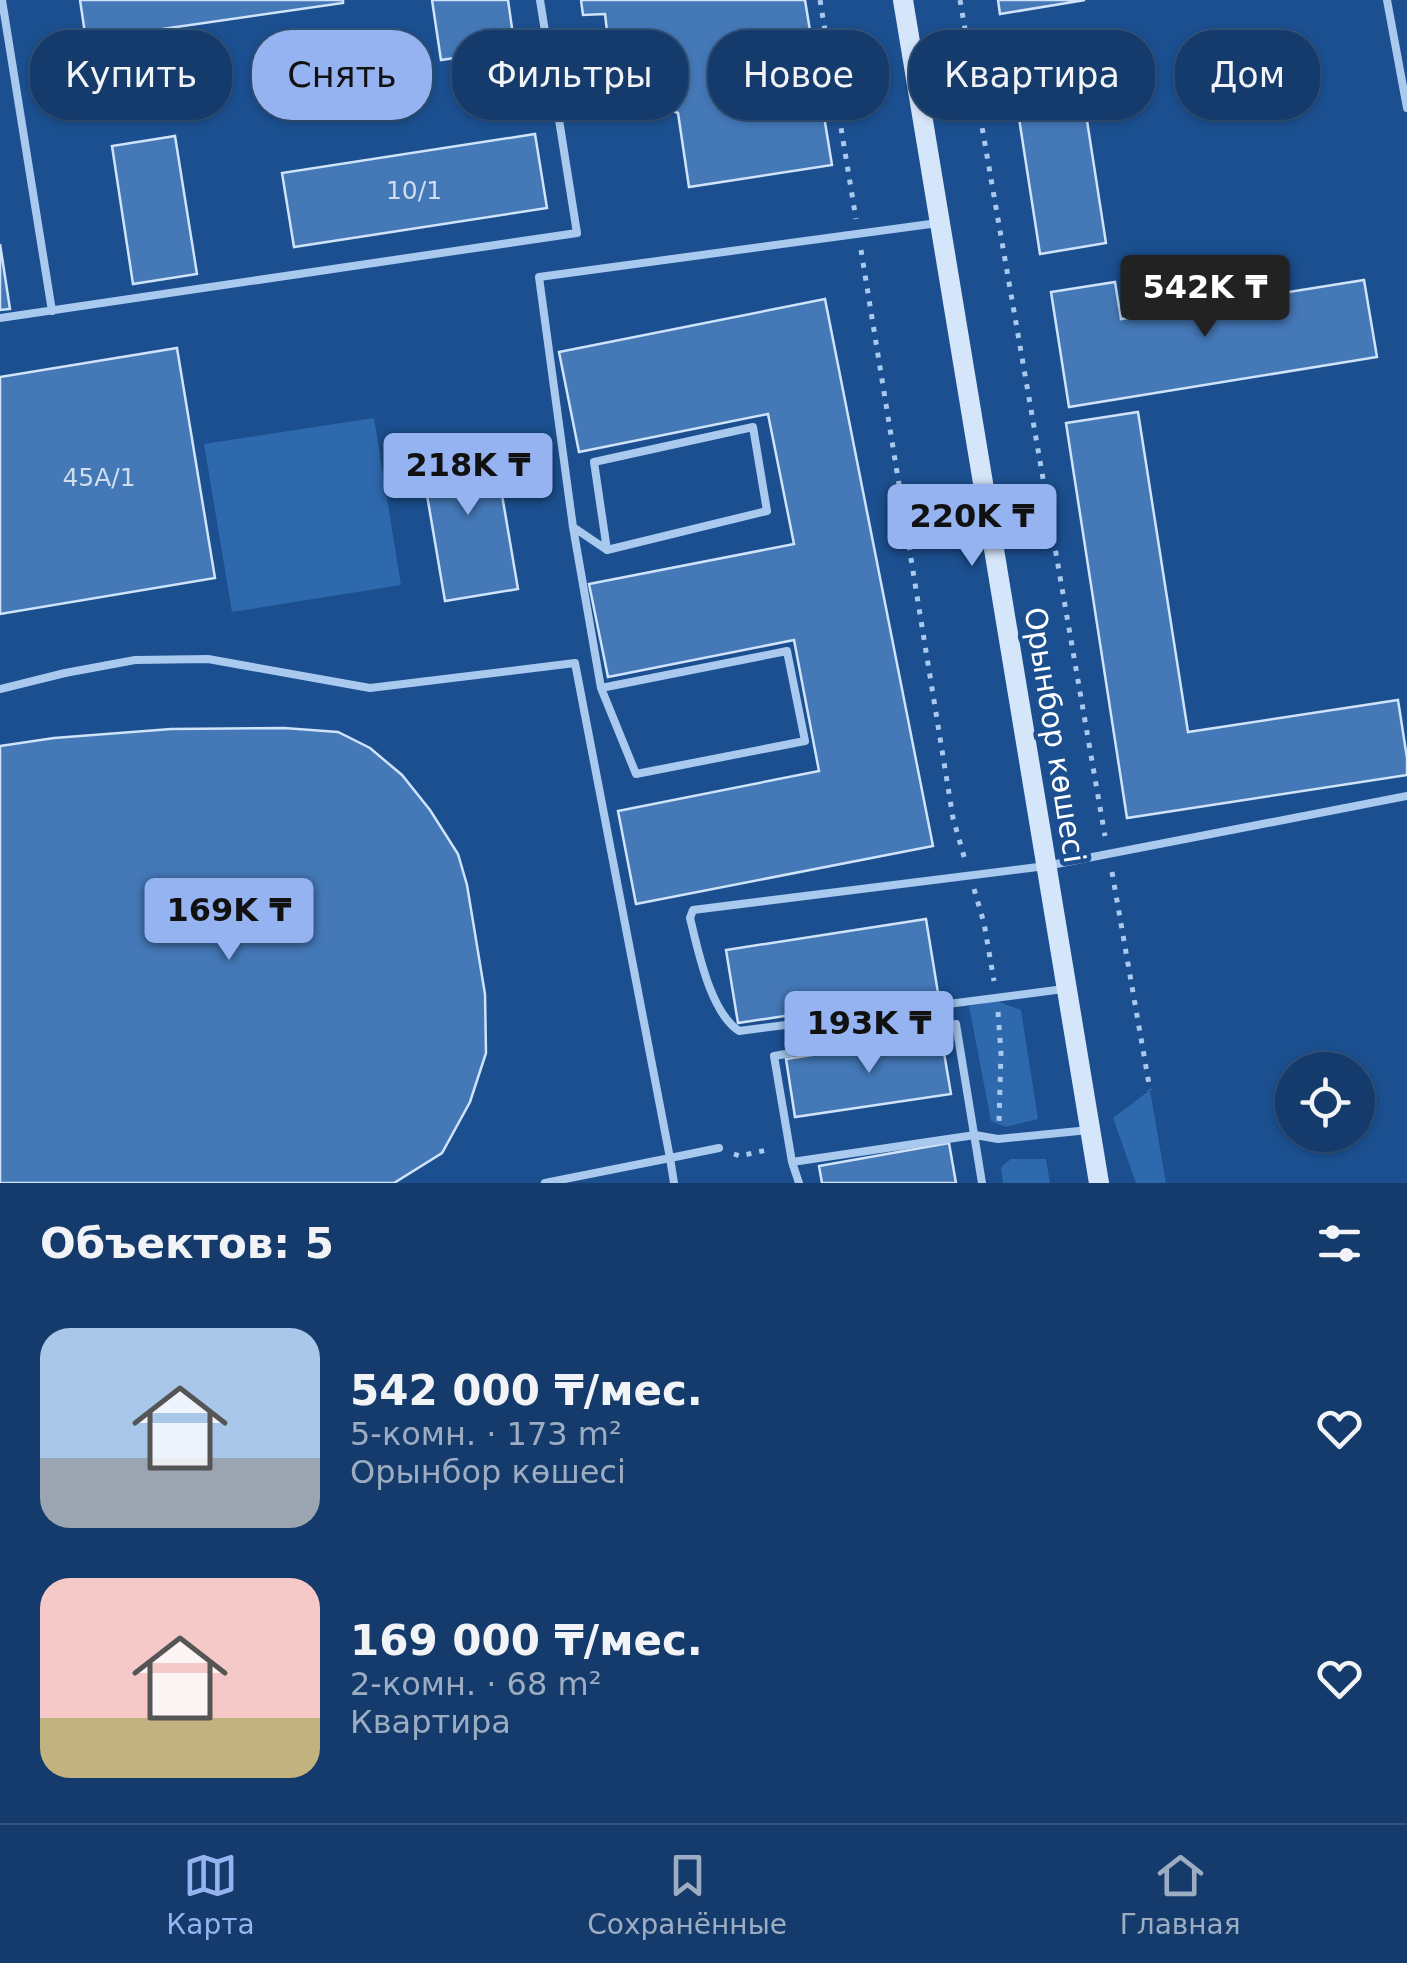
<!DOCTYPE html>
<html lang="ru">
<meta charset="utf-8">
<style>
:root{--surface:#143b6b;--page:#214673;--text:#f1f3f6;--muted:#9dadc1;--line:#33557e;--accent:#95b2f1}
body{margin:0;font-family:"DejaVu Sans",sans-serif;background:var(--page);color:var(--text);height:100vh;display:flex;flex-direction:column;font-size:38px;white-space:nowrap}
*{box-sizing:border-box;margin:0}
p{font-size:32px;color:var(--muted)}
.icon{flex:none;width:55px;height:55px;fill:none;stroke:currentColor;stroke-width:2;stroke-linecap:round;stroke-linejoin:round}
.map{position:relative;height:1183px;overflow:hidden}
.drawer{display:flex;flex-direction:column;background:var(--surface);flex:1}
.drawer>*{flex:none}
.hud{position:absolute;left:30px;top:30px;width:1348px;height:90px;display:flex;gap:20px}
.controls{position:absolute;left:1275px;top:1052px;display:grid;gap:20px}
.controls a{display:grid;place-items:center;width:100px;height:100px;border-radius:50%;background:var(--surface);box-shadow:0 2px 8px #0004,0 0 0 2px var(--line);font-size:50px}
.price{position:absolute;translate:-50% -85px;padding:0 22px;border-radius:10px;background:var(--accent);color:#111;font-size:32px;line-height:65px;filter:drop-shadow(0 2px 5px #0008)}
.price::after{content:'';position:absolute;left:50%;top:60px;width:30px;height:22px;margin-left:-15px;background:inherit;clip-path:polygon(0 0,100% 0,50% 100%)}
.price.on{background:#222;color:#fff}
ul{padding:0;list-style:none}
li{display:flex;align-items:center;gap:30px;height:250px;padding:0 40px}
li span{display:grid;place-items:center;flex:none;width:280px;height:200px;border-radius:30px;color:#555}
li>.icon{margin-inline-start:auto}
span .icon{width:120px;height:120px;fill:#fffc;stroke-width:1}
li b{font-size:42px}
h2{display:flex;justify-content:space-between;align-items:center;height:120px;padding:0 40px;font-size:42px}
.pill{padding:0 35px;border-radius:40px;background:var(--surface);box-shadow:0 2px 8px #0004,0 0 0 2px var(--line);font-size:35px;line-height:90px}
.pill.on{background:var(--accent);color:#111}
.dock{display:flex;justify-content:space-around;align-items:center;height:140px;border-top:2px solid var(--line);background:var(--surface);font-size:28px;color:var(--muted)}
.dock a{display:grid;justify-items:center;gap:5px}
.dock .on{color:var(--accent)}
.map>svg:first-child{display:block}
</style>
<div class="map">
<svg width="1407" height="1183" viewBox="0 0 1407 1183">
<rect width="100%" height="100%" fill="#1b4f8f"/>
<path fill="#2e69ad" d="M 374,418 L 401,585 L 232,612 L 204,444 Z
M 997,1001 L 1021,1010 L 1038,1119 L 1006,1127 L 991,1121 L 969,1006 Z
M 1150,1090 L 1166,1183 L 1136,1183 L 1113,1118 Z
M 1011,1159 L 1046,1159 L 1050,1183 L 1003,1183 L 1001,1167 Z"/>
<path fill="#4478b7" stroke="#cfe3fa" stroke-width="2.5" d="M 80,0 L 343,0 L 343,3 L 86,40 Z
M 432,0 L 508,0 L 515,49 L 441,60 Z
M 581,0 L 805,0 L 832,165 L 689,187 L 678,113 L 630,95 L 610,57 L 605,14 L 583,15 Z
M 998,0 L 1085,0 L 1000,14 Z
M 1074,37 L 1106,243 L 1040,254 L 1008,47 Z
M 535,134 L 547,208 L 294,247 L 282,173 Z
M 175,136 L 197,274 L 133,284 L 112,146 Z
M 0,244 L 10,309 L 0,310 Z
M 1364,280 L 1377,357 L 1069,407 L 1051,292 L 1115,282 L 1121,319 Z
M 825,299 L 933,846 L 636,904 L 618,811 L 819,771 L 794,640 L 608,677 L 589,584 L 794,544 L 768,414 L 579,452 L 559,352 Z
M 177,348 L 215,578 L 0,614 L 0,377 Z
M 1138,412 L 1188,732 L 1398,700 L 1407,758 L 1407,775 L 1127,818 L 1066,423 Z
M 492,436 L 518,589 L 445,601 L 419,448 Z
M 284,728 L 338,732 L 370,748 L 402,775 L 430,810 L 458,854 L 467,885 L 485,994 L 486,1053 L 470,1102 L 442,1153 L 394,1183 L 0,1183 L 0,746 L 54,738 L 171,729 Z
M 926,919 L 938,993 L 738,1023 L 726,950 Z
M 941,1035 L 951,1094 L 795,1117 L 786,1059 Z
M 949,1143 L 956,1183 L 822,1183 L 819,1166 Z"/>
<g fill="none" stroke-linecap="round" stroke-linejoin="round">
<path stroke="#a9c9ee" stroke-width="5" stroke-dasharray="5 8" stroke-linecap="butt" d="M 820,0 L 856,219
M 960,0 L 1105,836
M 861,250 L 953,818 L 965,860
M 1112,872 L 1150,1090
M 974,889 L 984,923 L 994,981
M 998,1012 L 1001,1053 L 999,1121
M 734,1154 L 740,1156 L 771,1149"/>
<path stroke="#a9c9ee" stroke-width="8" d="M 2,0 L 52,311
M 1387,0 L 1407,108
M 0,318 L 577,233 L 540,0
M 573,527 L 607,550 L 767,511 L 753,427 L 594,462 L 607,550
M 601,688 L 787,651 L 805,741 L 636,774 L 601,688 L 573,527 L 539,277 L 938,223
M 0,689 L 65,673 L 135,660 L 208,659 L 370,688 L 575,663 L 670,1158 L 545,1183
M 1064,989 L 739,1031 C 710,1012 698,950 690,918 L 693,910 L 1046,866 L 1407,796
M 792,1162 L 975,1135 L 998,1139 L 1089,1130
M 674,1183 L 670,1158 L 719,1148
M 799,1183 L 792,1162 L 774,1056 L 956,1024 L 982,1183"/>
<path stroke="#d6e6fa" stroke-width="20" d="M 903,0 L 1099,1183"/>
</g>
<g text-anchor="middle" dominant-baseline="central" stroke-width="9" stroke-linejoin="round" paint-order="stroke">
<g font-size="25" fill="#d0dded">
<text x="414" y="190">10/1</text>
<text x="99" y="477">45А/1</text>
</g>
<g font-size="30" fill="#fff" stroke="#1b4f8f">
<text transform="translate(1055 735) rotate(81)">Орынбор көшесі</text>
</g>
</g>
</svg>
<div class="controls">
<a><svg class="icon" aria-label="locate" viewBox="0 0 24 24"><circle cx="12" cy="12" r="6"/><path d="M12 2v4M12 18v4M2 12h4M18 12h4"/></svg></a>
</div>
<b class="price on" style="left:1205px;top:340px">542K ₸</b>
<b class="price" style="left:468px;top:518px">218K ₸</b>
<b class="price" style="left:972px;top:569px">220K ₸</b>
<b class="price" style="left:229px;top:963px">169K ₸</b>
<b class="price" style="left:869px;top:1076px">193K ₸</b>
<div class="hud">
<a class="pill">Купить</a>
<a class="pill on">Снять</a>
<a class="pill">Фильтры</a>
<a class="pill">Новое</a>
<a class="pill">Квартира</a>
<a class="pill">Дом</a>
</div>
</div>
<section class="drawer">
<h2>Объектов: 5<svg class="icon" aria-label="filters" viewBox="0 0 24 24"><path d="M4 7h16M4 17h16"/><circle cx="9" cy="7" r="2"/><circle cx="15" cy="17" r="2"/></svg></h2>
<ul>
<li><span style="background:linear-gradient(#a9c7e8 65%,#9aa5b1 0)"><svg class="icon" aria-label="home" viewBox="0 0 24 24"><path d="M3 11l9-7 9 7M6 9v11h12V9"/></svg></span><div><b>542 000 ₸/мес.</b><p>5-комн. · 173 m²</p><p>Орынбор көшесі</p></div><svg class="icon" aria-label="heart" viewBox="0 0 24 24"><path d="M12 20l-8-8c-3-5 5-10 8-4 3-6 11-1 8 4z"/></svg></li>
<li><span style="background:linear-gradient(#f6c9c9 70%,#c2b280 0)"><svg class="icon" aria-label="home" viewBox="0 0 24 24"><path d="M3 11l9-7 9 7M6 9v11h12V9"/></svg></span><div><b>169 000 ₸/мес.</b><p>2-комн. · 68 m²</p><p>Квартира</p></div><svg class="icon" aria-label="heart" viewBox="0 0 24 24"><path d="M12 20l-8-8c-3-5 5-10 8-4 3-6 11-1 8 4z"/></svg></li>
</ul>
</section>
<nav class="dock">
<a class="on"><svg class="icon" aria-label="map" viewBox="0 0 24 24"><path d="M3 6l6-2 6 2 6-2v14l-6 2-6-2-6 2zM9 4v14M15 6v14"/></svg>Карта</a>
<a><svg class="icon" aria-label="saved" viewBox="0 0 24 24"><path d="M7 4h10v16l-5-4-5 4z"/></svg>Сохранённые</a>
<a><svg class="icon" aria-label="home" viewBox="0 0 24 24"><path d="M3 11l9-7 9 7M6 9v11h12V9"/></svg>Главная</a>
</nav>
